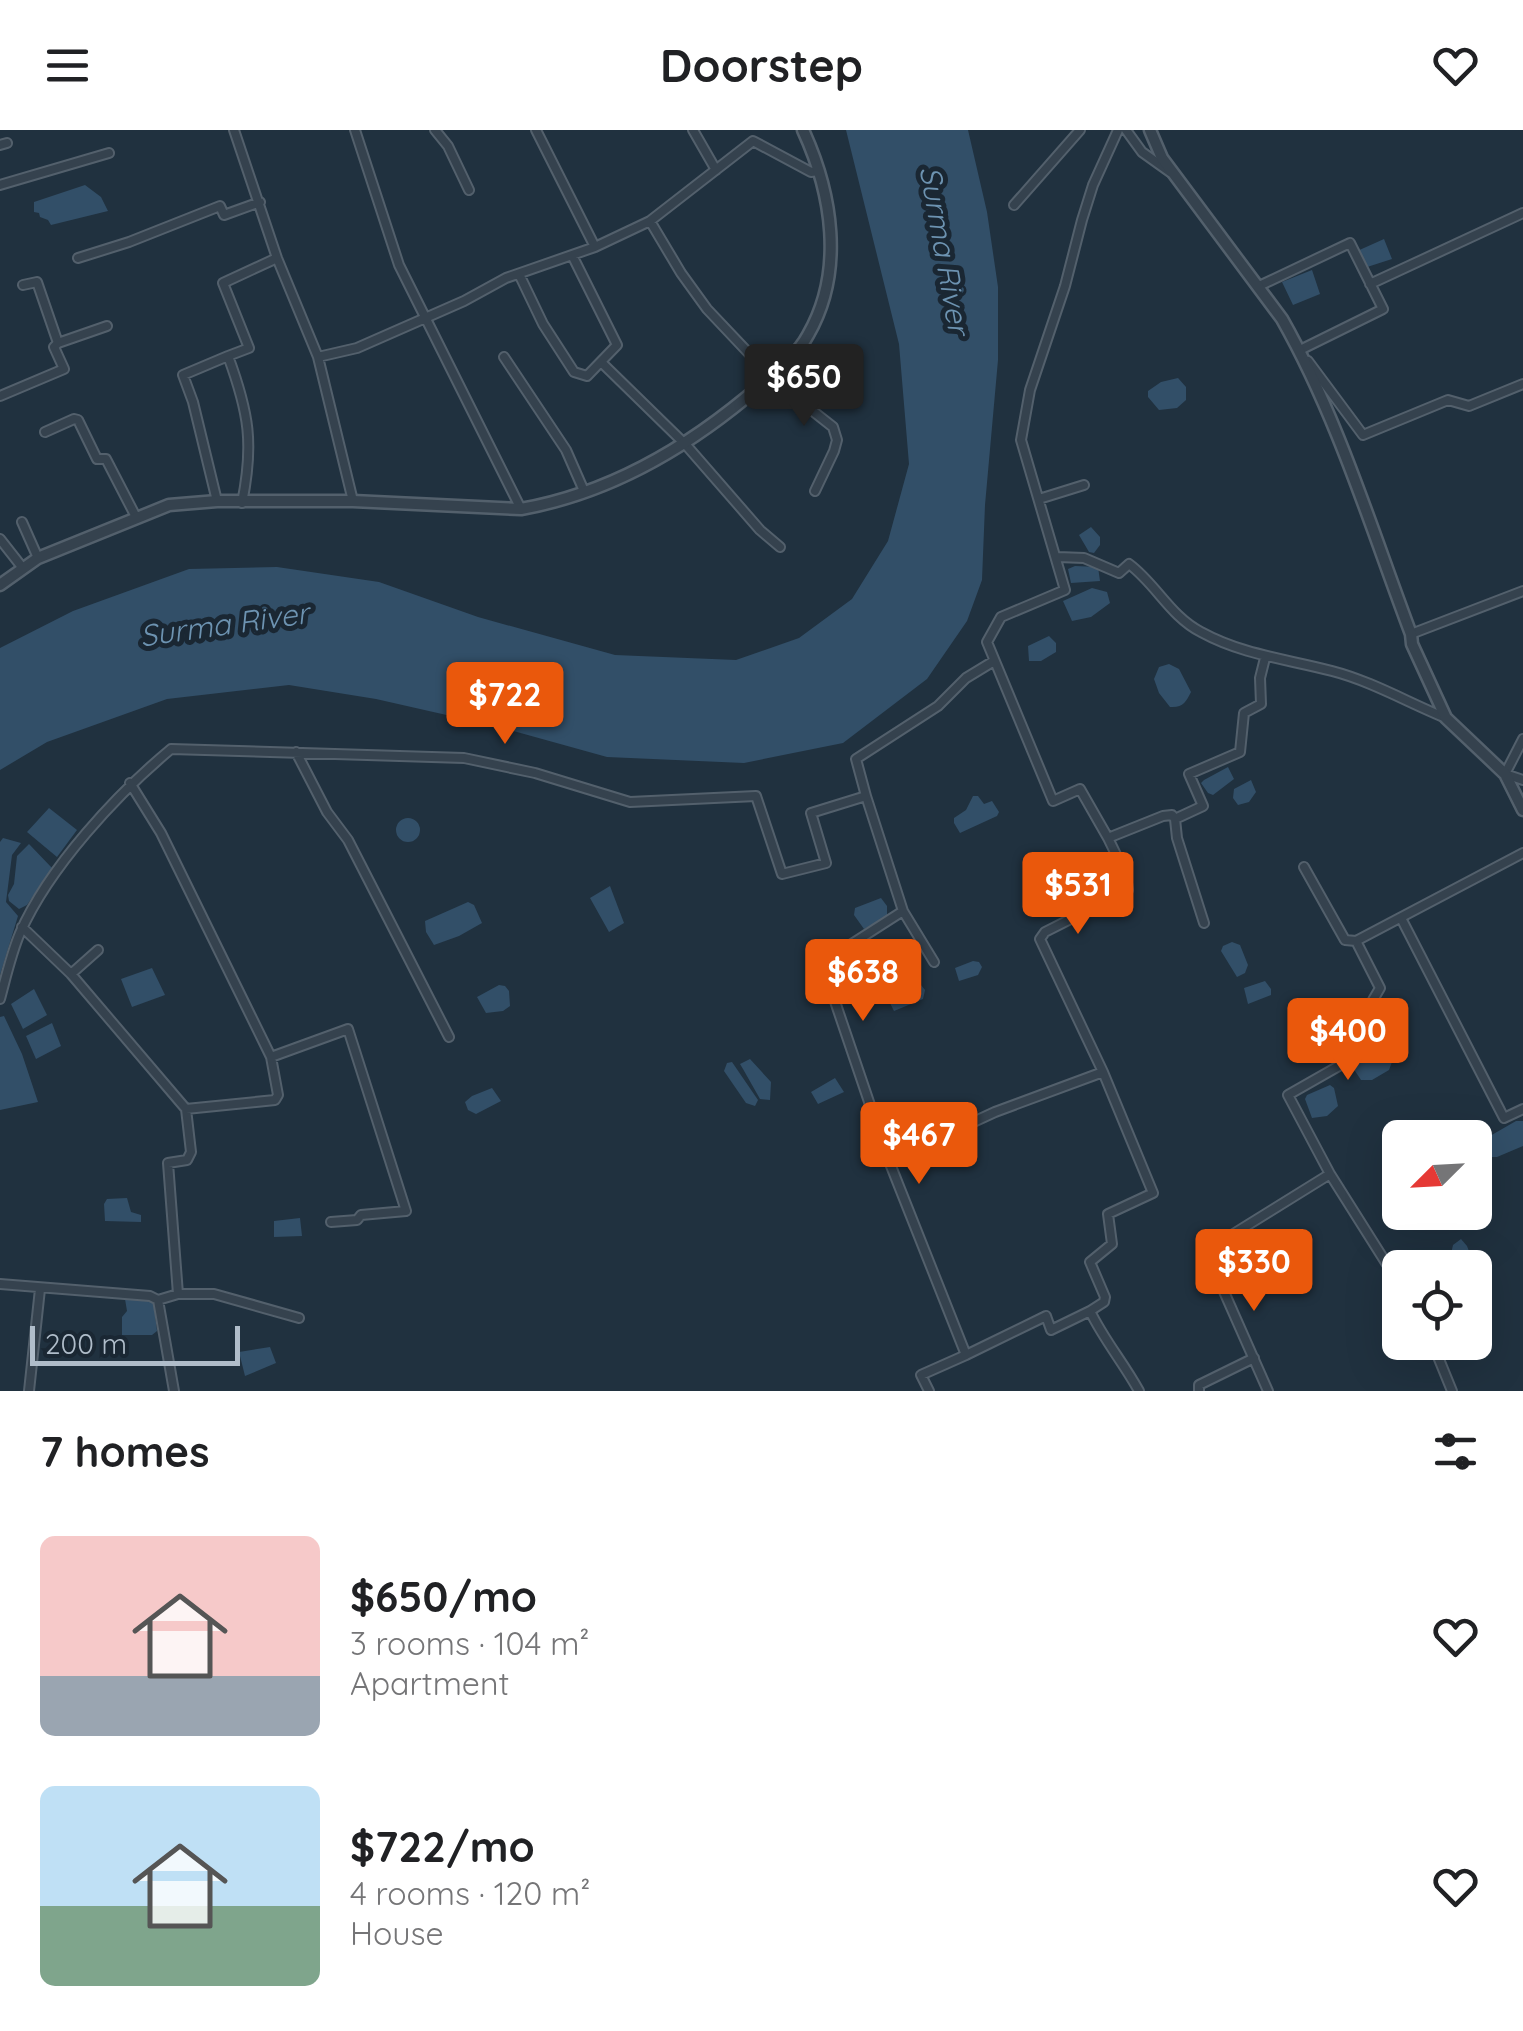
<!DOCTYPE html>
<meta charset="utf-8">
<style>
:root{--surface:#fff;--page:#f2f2f2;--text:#202124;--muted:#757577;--accent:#ea580c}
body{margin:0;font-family:Quicksand,sans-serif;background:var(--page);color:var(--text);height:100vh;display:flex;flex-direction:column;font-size:38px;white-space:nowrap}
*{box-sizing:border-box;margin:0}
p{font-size:32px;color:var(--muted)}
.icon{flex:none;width:55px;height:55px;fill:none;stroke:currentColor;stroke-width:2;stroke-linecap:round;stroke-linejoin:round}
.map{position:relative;height:1261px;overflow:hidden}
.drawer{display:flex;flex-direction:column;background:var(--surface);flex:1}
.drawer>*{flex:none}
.needle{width:65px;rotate:246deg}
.tools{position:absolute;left:1382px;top:990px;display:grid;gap:20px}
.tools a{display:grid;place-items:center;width:110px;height:110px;border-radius:15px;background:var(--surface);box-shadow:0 10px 40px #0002;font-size:50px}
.scale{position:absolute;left:30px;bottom:25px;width:210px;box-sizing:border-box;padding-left:10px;border:5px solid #b0bdca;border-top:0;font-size:28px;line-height:35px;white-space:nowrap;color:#b0bdca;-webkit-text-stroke:8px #1a2733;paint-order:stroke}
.price{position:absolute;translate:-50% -85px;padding:0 22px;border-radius:10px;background:var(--accent);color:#fff;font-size:32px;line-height:65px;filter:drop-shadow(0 2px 5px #0008)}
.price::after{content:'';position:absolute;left:50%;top:60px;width:30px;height:22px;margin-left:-15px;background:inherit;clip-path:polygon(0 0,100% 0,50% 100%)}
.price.on{background:#222;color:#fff}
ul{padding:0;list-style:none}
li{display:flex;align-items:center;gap:30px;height:250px;padding:0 40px}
li span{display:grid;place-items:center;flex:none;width:280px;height:200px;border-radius:15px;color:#555}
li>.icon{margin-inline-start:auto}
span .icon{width:120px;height:120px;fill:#fffc;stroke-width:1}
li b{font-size:42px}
h2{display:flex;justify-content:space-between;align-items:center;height:120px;padding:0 40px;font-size:42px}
header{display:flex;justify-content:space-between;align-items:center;height:130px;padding:0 40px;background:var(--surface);font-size:45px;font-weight:800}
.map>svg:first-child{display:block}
</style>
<header><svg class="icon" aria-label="menu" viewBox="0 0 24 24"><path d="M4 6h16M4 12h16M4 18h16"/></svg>Doorstep<svg class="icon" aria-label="heart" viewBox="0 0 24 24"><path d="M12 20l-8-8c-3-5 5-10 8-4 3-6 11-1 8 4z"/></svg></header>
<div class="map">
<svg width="1523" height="1261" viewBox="0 0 1523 1261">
<rect width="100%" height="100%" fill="#20313f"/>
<path fill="#324f68" d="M 846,0 L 968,0 L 987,82 L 998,157 L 998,230 L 985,375 L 982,450 L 967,491 L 927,549 L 843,613 L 744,633 L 607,627 L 495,596 L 376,569 L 289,555 L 167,569 L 47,612 L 0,640 L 0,518 L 73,481 L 189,439 L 277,437 L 379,452 L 478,487 L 615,525 L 736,530 L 799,508 L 852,469 L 888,411 L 909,334 L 899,214 Z
M 85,55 L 101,67 L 108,81 L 51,95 L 48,90 L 40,87 L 39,83 L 34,82 L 34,72 Z
M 1384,109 L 1392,129 L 1364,138 L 1355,122 Z
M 1312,140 L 1320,164 L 1293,175 L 1282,152 Z
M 1178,248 L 1186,257 L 1186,270 L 1177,278 L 1159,280 L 1148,267 L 1148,261 L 1161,252 Z
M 1091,397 L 1100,407 L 1100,415 L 1094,423 L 1089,422 L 1079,405 Z
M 1075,436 L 1098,437 L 1100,451 L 1071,453 L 1068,439 Z
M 1092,458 L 1107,462 L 1110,473 L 1091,487 L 1072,491 L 1063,471 Z
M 1049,506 L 1056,513 L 1056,522 L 1041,531 L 1029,531 L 1028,516 Z
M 1169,534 L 1179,539 L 1191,562 C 1186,572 1183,578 1170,577 L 1159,563 L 1154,549 L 1159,537 Z
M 1228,637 L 1234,649 L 1213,665 L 1208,663 L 1201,653 L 1204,650 Z
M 1251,650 L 1256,662 L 1249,672 L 1238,675 L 1233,668 L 1234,659 Z
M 973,666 L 978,666 L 984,674 L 992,671 L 999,682 L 997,686 L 960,703 L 954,693 L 954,688 L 966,680 Z
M 49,678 L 77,700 L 57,727 L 27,702 Z
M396 700a12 12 0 1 1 24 0a12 12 0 1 1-24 0Z
M 3,708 L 21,713 L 12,725 L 6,772 L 18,786 L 0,845 L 0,712 Z
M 29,714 L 52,738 L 27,775 L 19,779 L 9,771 L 8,765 L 14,754 L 17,726 Z
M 610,756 L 624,793 L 609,802 L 590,768 Z
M 881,768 L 887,776 L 887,787 L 864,799 L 854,785 L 855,778 Z
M 468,772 L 474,775 L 482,793 L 459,806 L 434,815 L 426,802 L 425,791 Z
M 1232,812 L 1240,815 L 1248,835 L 1245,843 L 1237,847 L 1221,821 L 1223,816 Z
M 973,831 L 979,832 L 982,837 L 978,845 L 959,851 L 955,838 Z
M 152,838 L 165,865 L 132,877 L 121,849 Z
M 917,850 L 925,860 L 923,869 L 894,881 L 887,867 Z
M 1265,851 L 1271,859 L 1271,865 L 1248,874 L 1244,858 Z
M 499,855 L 505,856 L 509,861 L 510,876 L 503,881 L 486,883 L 477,867 Z
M 34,859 L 47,885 L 23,899 L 11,874 Z
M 4,886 L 22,924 L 38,972 L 0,980 L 0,887 Z
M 52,893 L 61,916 L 36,929 L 26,906 Z
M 1381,918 L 1386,919 L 1392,932 L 1389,940 L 1372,950 L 1361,950 L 1353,938 L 1354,933 Z
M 750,929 L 771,952 L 770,970 L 760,969 L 743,939 L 740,934 Z
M 732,932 L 758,970 L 755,976 L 746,973 L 724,941 L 727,933 Z
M 835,948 L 844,962 L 818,974 L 811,962 Z
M 1330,955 L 1334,958 L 1338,976 L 1327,986 L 1312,988 L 1305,969 L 1307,965 Z
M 492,958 L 501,971 L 476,984 L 468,980 L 465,972 L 472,966 Z
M 1516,991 L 1523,991 L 1523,1016 L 1497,1027 L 1488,1027 L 1481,1014 L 1483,1010 Z
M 1475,1063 L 1484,1070 L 1487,1086 L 1466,1094 L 1459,1083 L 1475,1082 Z
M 127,1068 L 131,1082 L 141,1085 L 141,1092 L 105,1091 L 104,1074 L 107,1069 Z
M 300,1088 L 302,1106 L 274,1107 L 274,1091 Z
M 1461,1109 L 1467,1116 L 1479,1147 L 1475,1152 L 1475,1138 L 1458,1137 L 1451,1124 L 1453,1115 Z
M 153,1168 L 157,1201 L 152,1205 L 122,1205 L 122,1187 L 127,1181 L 125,1169 Z
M 270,1217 L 276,1233 L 245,1246 L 239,1222 Z"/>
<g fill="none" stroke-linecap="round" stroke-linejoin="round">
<g stroke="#53606c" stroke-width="12">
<path id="minor" d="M 234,0 L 277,128 L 318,227 L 353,371
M 355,0 L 399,135 L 521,379
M 435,0 L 448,16 L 469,60
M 536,0 L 595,117
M 693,0 L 716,40
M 1118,0 L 1093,55 L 1082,90 L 1065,156 L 1030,260 L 1021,310 L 1065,460 L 1001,487 L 987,512 L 1053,671 L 1080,659 L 1108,708 L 1163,686 L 1172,685 L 1175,689 L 1203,676 L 1189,644 L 1240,622 L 1244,583 L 1261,574 L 1260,548 L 1265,528
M 1126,0 L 1142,22 L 1170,42
M 0,15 L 7,13
M 0,55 L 109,23
M 1014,75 L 1080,0
M 650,91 L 681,143 L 707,179 L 776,252 L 833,297 L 837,310 L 834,321 L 815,361
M 78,128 L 129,112 L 220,76 L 224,85 L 260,72
M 519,144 L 543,194 L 574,242 L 587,246 L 617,215 L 572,125
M 1370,154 L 1523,83
M 1259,156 L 1350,113 L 1383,179 L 1300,220
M 58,213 L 107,196
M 318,227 L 357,218 L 464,171 L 506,148 L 595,117 L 650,91 L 753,11 L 811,42 L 819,41
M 504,227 L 566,320 L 584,361
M 1308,231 L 1363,305 L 1448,270 L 1469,276 L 1523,254
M 602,233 L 686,315 L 760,400 L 780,417
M 0,266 L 64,239 L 54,217 L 58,213 L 37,152 L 23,155
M 45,302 L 74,289 L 78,290 L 97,329 L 106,329 L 136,387
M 1039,369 L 1084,355
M 217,371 L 193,272 L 183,245 L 228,226
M 242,373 C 254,314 249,283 228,226 L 249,218 L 223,153 L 277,128
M 22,392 L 38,428
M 0,409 L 22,437
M 1058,427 L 1084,428 L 1119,443 L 1129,434 C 1156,454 1170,486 1201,502 C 1243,525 1287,529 1332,541 C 1371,551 1409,573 1446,588
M 1411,504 L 1523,461
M 1523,609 L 1505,644 L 1523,650
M 296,622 L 327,682 L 348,710 L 449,907
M 130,653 L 161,703 L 271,927 L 278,965 L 275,970 L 186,979
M 866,666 L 903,781 L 934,832
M 1175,689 L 1177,708 L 1204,793
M 1304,737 L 1345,810 L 1356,811 L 1380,858 L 1373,870 L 1388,908 L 1288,965 L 1330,1044 L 1400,1155
M 1401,788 L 1504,988 L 1523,979
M 22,797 L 71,844 L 98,820
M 1356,811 L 1523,723
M 0,869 C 6,847 11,824 20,803 C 49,737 117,664 171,619 L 464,628 L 535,643 L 630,672 L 756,666 L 782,744 L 826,733 L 811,683 L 866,666 L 856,629 L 938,576 L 966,548 L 994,531
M 271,927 L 348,899 L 406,1081 L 361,1085 L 357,1090 L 331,1092
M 889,1031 L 822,833 L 903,781
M 0,1154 L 150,1166 L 158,1170 L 178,1164 L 168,1033 L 187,1030 L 191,1022 L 186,979 L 71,844
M 178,1164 L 214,1164 L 299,1188
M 158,1170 L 174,1261
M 1090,1181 L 1104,1172 L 1105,1167 L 1090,1132 L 1112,1114 L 1108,1084 L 1153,1063 L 1103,942 L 1040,809 L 1045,802 L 1128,760 L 1126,745 L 1108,708
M 1432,1212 L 1452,1261
M 966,1225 L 1046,1186 L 1051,1200 L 1090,1181 C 1104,1210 1123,1232 1139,1261
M 29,1261 L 40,1159
M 929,1261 L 921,1245 L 966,1225 L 889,1031 L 995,982 L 1103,942
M 1199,1261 L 1199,1255 L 1254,1228
M 1268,1261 L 1206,1121 L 1330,1044"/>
</g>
<g stroke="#53606c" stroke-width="15">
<path id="tertiary" d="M 1150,0 L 1162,28 L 1282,189 C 1338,288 1371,398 1411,504 L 1412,514 L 1446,588 L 1505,644 L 1523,680
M 0,455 L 38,428 L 169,375 L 217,371 L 353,371 L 521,379 C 612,363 692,315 761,255 C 777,241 798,224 808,205 C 845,141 832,63 803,0"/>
</g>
<use href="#minor" stroke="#35424e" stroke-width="8"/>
<use href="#tertiary" stroke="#35424e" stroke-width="10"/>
</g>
<g text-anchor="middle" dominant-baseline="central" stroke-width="10" stroke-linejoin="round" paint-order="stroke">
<g font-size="30" font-style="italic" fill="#6d93b1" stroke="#1a2733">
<text transform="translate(945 120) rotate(80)">Surma River</text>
<text transform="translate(224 494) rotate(-8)">Surma River</text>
</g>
</g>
</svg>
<div class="tools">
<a><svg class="needle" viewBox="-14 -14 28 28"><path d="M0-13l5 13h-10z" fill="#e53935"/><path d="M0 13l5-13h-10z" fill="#757577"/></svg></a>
<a><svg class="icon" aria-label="locate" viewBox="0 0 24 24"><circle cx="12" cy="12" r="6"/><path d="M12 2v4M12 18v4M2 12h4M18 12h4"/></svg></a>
</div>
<div class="scale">200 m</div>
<b class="price on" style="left:804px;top:299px">$650</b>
<b class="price" style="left:505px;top:617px">$722</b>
<b class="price" style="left:1078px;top:807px">$531</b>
<b class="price" style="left:863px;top:894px">$638</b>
<b class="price" style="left:1348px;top:953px">$400</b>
<b class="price" style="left:919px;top:1057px">$467</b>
<b class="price" style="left:1254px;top:1184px">$330</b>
</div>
<section class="drawer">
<h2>7 homes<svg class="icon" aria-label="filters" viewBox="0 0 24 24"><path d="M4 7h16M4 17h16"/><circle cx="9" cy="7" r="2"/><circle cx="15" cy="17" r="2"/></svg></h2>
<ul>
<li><span style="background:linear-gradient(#f6c9c9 70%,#9aa5b1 0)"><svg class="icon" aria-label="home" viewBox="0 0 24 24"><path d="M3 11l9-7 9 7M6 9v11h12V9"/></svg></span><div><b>$650/mo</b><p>3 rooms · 104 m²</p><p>Apartment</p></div><svg class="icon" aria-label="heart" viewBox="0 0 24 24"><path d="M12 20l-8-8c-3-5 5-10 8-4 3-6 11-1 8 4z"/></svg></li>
<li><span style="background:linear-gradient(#bfe0f5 60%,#7fa58c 0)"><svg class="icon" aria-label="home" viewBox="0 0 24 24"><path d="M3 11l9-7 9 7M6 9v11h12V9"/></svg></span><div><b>$722/mo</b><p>4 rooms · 120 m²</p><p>House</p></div><svg class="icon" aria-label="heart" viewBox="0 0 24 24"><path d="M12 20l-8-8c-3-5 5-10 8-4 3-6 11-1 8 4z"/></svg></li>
</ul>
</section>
